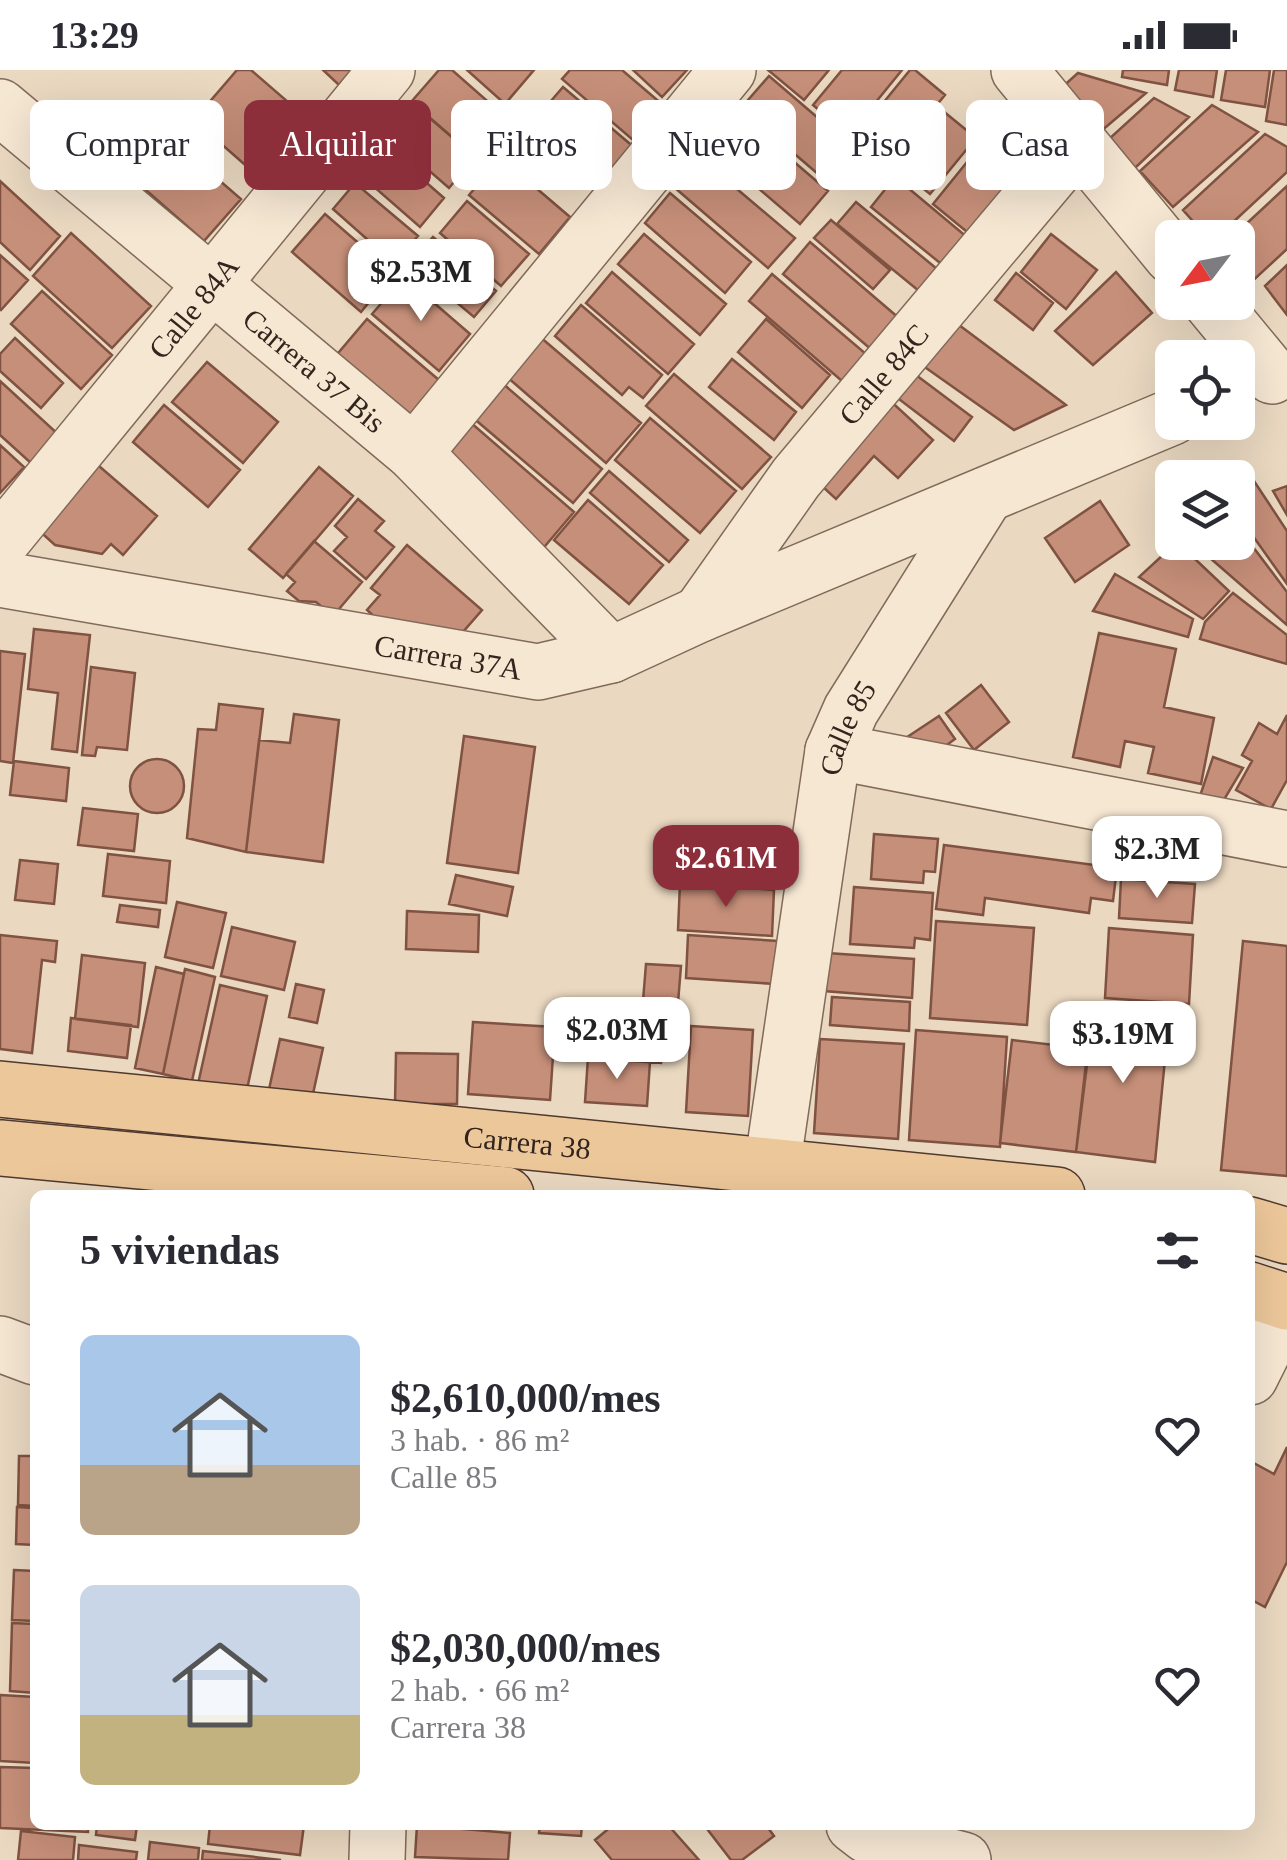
<!DOCTYPE html>
<html lang="es">
<meta charset="utf-8">
<style>
:root{--surface:#fff;--page:#f7f7f7;--text:#2b2b33;--muted:#7c7c81;--accent:#8d2e3b}
body{margin:0;font-family:"Times New Roman",serif;background:var(--page);color:var(--text);height:100vh;display:flex;flex-direction:column;font-size:38px;white-space:nowrap}
*{box-sizing:border-box;margin:0}
p{font-size:32px;color:var(--muted)}
.icon{flex:none;width:55px;height:55px;fill:none;stroke:currentColor;stroke-width:2;stroke-linecap:round;stroke-linejoin:round}
.map{position:relative;flex:1;overflow:hidden}
.details{position:absolute;left:30px;top:1120px;width:1225px;height:640px;display:flex;flex-direction:column;background:var(--surface);border-radius:15px;box-shadow:0 10px 40px #0002}
.details>*{flex:none}
.top-card{position:absolute;left:30px;top:30px;width:1228px;height:90px;display:flex;gap:20px}
.needle{width:65px;rotate:238deg}
.buttons{position:absolute;left:1155px;top:150px;display:grid;gap:20px}
.buttons a{display:grid;place-items:center;width:100px;height:100px;border-radius:15px;background:var(--surface);box-shadow:0 10px 40px #0002;font-size:50px}
.price{position:absolute;translate:-50% -85px;padding:0 22px;border-radius:20px;background:#fff;color:#222;font-size:32px;line-height:65px;filter:drop-shadow(0 2px 5px #0008)}
.price::after{content:'';position:absolute;left:50%;top:60px;width:30px;height:22px;margin-left:-15px;background:inherit;clip-path:polygon(0 0,100% 0,50% 100%)}
.price.on{background:var(--accent);color:#fff}
ul{padding:0;list-style:none}
li{display:flex;align-items:center;gap:30px;height:250px;padding:0 50px}
li span{display:grid;place-items:center;flex:none;width:280px;height:200px;border-radius:15px;color:#555}
li>.icon{margin-inline-start:auto}
span .icon{width:120px;height:120px;fill:#fffc;stroke-width:1}
li b{font-size:42px}
h2{display:flex;justify-content:space-between;align-items:center;height:120px;padding:0 50px;font-size:42px}
.pill{padding:0 35px;border-radius:15px;background:var(--surface);box-shadow:0 10px 40px #0002;font-size:35px;line-height:90px}
.pill.on{background:var(--accent);color:#fff}
.status{display:flex;justify-content:space-between;align-items:center;height:70px;padding:0 50px;background:var(--surface);direction:ltr}
.status svg{height:28px;fill:currentColor}
.map>svg:first-child{display:block}
</style>
<div class="status"><b>13:29</b><svg viewBox="0 0 49 12"><path d="M0 12V9h3v3zM5 12V6h3v6zM10 12V3h3v9zM15 12V0h3v12zM26 1h20v11H26zM47 4h2v5h-2z"/></svg></div>
<div class="map">
<svg width="1287" height="1790" viewBox="0 0 1287 1790">
<rect width="100%" height="100%" fill="#ead8c0"/>
<path fill="#c68f79" stroke="#7f5241" stroke-width="2.5" d="M 237,0 L 251,0 L 310,51 L 260,108 L 194,50 Z
M 323,0 L 352,0 L 339,15 Z
M 439,0 L 452,0 L 501,43 L 468,81 L 411,32 Z
M 467,0 L 534,0 L 505,34 Z
M 570,0 L 622,0 L 670,41 L 640,76 L 562,9 Z
M 633,0 L 687,0 L 662,27 Z
M 768,0 L 829,0 L 804,30 Z
M 842,0 L 902,0 L 849,65 L 813,35 Z
M 910,0 L 915,0 L 945,25 L 890,92 L 857,65 Z
M 1123,0 L 1169,0 L 1167,15 L 1122,7 Z
M 1179,0 L 1217,0 L 1213,27 L 1175,20 Z
M 1226,0 L 1270,0 L 1265,37 L 1221,30 Z
M 1274,0 L 1287,0 L 1287,55 L 1266,51 Z
M 1078,3 L 1146,23 L 1100,62 L 1060,19 Z
M 769,6 L 860,84 L 832,116 L 741,38 Z
M 563,17 L 636,79 L 605,115 L 532,53 Z
M 1154,28 L 1189,47 L 1135,98 L 1109,69 Z
M 414,34 L 475,87 L 449,118 L 387,64 Z
M 1212,35 L 1258,62 L 1173,137 L 1140,101 Z
M 937,36 L 976,68 L 930,124 L 890,92 Z
M 736,42 L 828,121 L 800,154 L 708,75 Z
M 1265,64 L 1287,77 L 1287,102 L 1216,168 L 1208,168 L 1183,140 Z
M 175,72 L 241,129 L 204,171 L 139,114 Z
M 382,74 L 444,128 L 420,157 L 357,102 Z
M 698,74 L 743,112 L 737,119 L 795,168 L 768,198 L 667,111 Z
M 980,76 L 1020,108 L 972,166 L 933,134 Z
M 501,88 L 570,147 L 539,184 L 469,125 Z
M 895,107 L 968,168 L 945,197 L 871,137 Z
M 0,111 L 60,166 L 30,200 L 0,172 Z
M 355,113 L 418,166 L 394,193 L 333,139 Z
M 1287,116 L 1287,179 L 1246,217 L 1238,209 L 1238,168 L 1231,168 Z
M 670,123 L 751,192 L 725,223 L 645,153 Z
M 467,131 L 529,184 L 501,216 L 440,163 Z
M 856,132 L 937,199 L 919,221 L 837,154 Z
M 325,144 L 393,203 L 361,242 L 292,182 Z
M 831,150 L 890,200 L 873,219 L 814,168 Z
M 71,163 L 151,236 L 112,278 L 33,206 Z
M 644,164 L 726,234 L 700,265 L 618,194 Z
M 1051,164 L 1097,200 L 1066,239 L 1021,202 Z
M 433,167 L 496,221 L 474,247 L 410,193 Z
M 810,172 L 900,249 L 873,281 L 783,204 Z
M 0,185 L 28,210 L 1,240 L 0,239 Z
M 1287,195 L 1287,245 L 1265,216 Z
M 612,202 L 694,274 L 668,304 L 586,233 Z
M 1116,202 L 1152,243 L 1093,295 L 1055,261 Z
M 1016,203 L 1053,233 L 1033,260 L 995,230 Z
M 772,204 L 866,284 L 842,311 L 749,231 Z
M 404,207 L 470,264 L 439,301 L 372,244 Z
M 42,221 L 112,285 L 81,319 L 11,254 Z
M 581,235 L 662,305 L 643,328 L 629,317 L 622,325 L 555,266 Z
M 367,249 L 446,316 L 407,361 L 334,288 Z
M 766,249 L 830,305 L 802,338 L 738,282 Z
M 951,249 L 1066,335 L 1014,360 L 919,293 Z
M 539,266 L 641,353 L 606,393 L 506,306 Z
M 15,268 L 63,313 L 41,338 L 0,301 L 0,284 Z
M 732,289 L 796,342 L 774,370 L 709,317 Z
M 207,292 L 278,352 L 243,393 L 172,332 Z
M 908,299 L 972,347 L 954,371 L 891,323 Z
M 674,304 L 771,387 L 742,419 L 646,336 Z
M 0,311 L 59,365 L 32,394 L 0,365 Z
M 501,312 L 602,399 L 573,433 L 471,346 Z
M 885,326 L 933,370 L 898,408 L 874,386 L 836,429 L 811,406 Z
M 164,335 L 240,400 L 208,437 L 133,372 Z
M 650,348 L 736,421 L 700,463 L 615,390 Z
M 470,352 L 574,442 L 540,482 L 435,392 Z
M 0,375 L 24,397 L 0,423 Z
M 92,390 L 157,446 L 123,485 L 111,474 L 102,484 L 55,475 L 35,457 Z
M 319,397 L 353,426 L 283,508 L 249,479 Z
M 609,401 L 688,470 L 669,492 L 590,423 Z
M 1254,411 L 1287,461 L 1287,514 L 1238,445 L 1238,422 Z
M 1287,416 L 1287,445 L 1273,421 Z
M 358,429 L 384,451 L 375,461 L 394,477 L 366,509 L 334,481 L 347,467 L 335,456 Z
M 588,430 L 663,495 L 629,534 L 554,470 Z
M 1100,431 L 1129,475 L 1075,512 L 1045,468 Z
M 1238,457 L 1287,522 L 1287,555 L 1194,474 L 1238,472 Z
M 314,471 L 362,512 L 333,546 L 316,532 L 299,531 L 287,521 L 295,512 L 286,504 Z
M 1177,472 L 1229,521 L 1203,549 L 1139,507 Z
M 407,475 L 482,540 L 455,571 L 380,552 L 367,540 L 380,525 L 371,518 Z
M 1115,504 L 1193,549 L 1188,567 L 1093,541 Z
M 1233,523 L 1287,565 L 1287,594 L 1200,569 L 1205,552 Z
M 34,559 L 90,565 L 77,682 L 52,679 L 58,623 L 28,619 Z
M 1099,563 L 1176,579 L 1164,637 L 1214,648 L 1201,714 L 1148,703 L 1154,677 L 1125,671 L 1120,697 L 1073,687 Z
M 0,581 L 25,584 L 13,693 L 0,691 Z
M 91,597 L 135,603 L 127,680 L 97,677 L 95,686 L 82,685 Z
M 981,615 L 1009,652 L 974,680 L 946,643 Z
M 219,634 L 263,639 L 246,782 L 187,768 L 198,659 L 216,660 Z
M 294,644 L 339,650 L 323,792 L 246,782 L 259,670 L 290,673 Z
M 1287,645 L 1287,710 L 1271,739 L 1236,720 L 1252,691 L 1242,685 L 1259,653 L 1277,664 Z
M 939,646 L 955,669 L 933,685 L 886,681 Z
M 464,666 L 535,677 L 518,803 L 447,793 Z
M 1213,687 L 1243,698 L 1219,738 L 1200,726 Z
M130 716a27 27 0 1 1 54 0a27 27 0 1 1-54 0Z
M 14,691 L 69,698 L 66,731 L 10,725 Z
M 83,738 L 138,744 L 134,781 L 78,775 Z
M 874,764 L 938,769 L 935,802 L 924,801 L 923,813 L 871,809 Z
M 944,775 L 1117,798 L 1113,831 L 1091,828 L 1089,843 L 985,828 L 983,845 L 936,839 Z
M 108,784 L 170,791 L 166,833 L 103,826 Z
M 20,790 L 58,794 L 54,834 L 15,830 Z
M 456,805 L 513,817 L 507,846 L 449,834 Z
M 1121,809 L 1195,814 L 1192,853 L 1119,848 Z
M 680,813 L 774,820 L 772,866 L 678,860 Z
M 854,817 L 933,823 L 930,870 L 915,868 L 914,878 L 850,874 Z
M 177,832 L 226,843 L 213,898 L 165,887 Z
M 120,835 L 160,840 L 158,857 L 117,852 Z
M 407,841 L 479,845 L 478,882 L 406,879 Z
M 936,851 L 1034,858 L 1027,955 L 930,948 Z
M 232,857 L 295,872 L 284,920 L 221,906 Z
M 1109,858 L 1193,865 L 1189,934 L 1105,928 Z
M 0,865 L 57,871 L 55,892 L 42,890 L 32,983 L 0,979 Z
M 688,865 L 778,871 L 775,914 L 686,908 Z
M 1243,871 L 1287,876 L 1287,1106 L 1221,1100 Z
M 827,883 L 914,889 L 912,928 L 824,921 Z
M 82,885 L 145,893 L 138,957 L 75,949 Z
M 646,894 L 681,896 L 678,933 L 643,931 Z
M 156,897 L 184,904 L 163,1004 L 135,998 Z
M 185,899 L 215,907 L 192,1011 L 163,1004 Z
M 296,914 L 324,920 L 317,953 L 289,947 Z
M 220,915 L 267,926 L 246,1024 L 198,1014 Z
M 832,927 L 910,932 L 909,961 L 830,955 Z
M 1092,940 L 1169,948 L 1155,1092 L 1076,1082 Z
M 71,948 L 131,955 L 127,988 L 68,981 Z
M 473,952 L 555,957 L 550,1030 L 468,1024 Z
M 620,953 L 664,956 L 661,993 L 618,990 Z
M 691,956 L 753,960 L 748,1046 L 686,1042 Z
M 916,960 L 1007,967 L 1000,1077 L 909,1070 Z
M 280,969 L 323,978 L 311,1033 L 268,1024 Z
M 820,969 L 904,974 L 898,1069 L 814,1063 Z
M 1012,970 L 1089,979 L 1076,1082 L 1000,1073 Z
M 396,983 L 458,984 L 457,1034 L 395,1034 Z
M 588,987 L 650,992 L 647,1036 L 585,1032 Z
M 1287,1377 L 1287,1492 L 1265,1537 L 1250,1529 L 1250,1391 L 1274,1404 Z
M 19,1386 L 35,1386 L 35,1436 L 18,1435 Z
M 17,1437 L 35,1438 L 35,1475 L 16,1474 Z
M 14,1500 L 35,1501 L 35,1551 L 12,1550 Z
M 12,1553 L 35,1554 L 35,1623 L 10,1621 Z
M 0,1625 L 35,1627 L 35,1693 L 0,1691 Z
M 0,1697 L 35,1698 L 35,1755 L 88,1755 L 88,1762 L 0,1758 Z
M 97,1755 L 137,1755 L 135,1770 L 96,1765 Z
M 210,1755 L 304,1755 L 300,1785 L 208,1774 Z
M 417,1755 L 510,1763 L 508,1790 L 415,1787 Z
M 540,1755 L 582,1755 L 581,1766 L 539,1763 Z
M 613,1755 L 668,1755 L 699,1790 L 612,1790 L 595,1770 Z
M 704,1755 L 766,1755 L 774,1766 L 742,1790 L 731,1790 Z
M 21,1761 L 75,1767 L 73,1790 L 18,1790 Z
M 150,1772 L 199,1778 L 198,1790 L 148,1790 Z
M 79,1775 L 137,1782 L 136,1790 L 78,1790 Z
M 203,1781 L 281,1790 L 202,1790 Z"/>
<g fill="none" stroke-linecap="round" stroke-linejoin="round">
<g stroke="#826a5a" stroke-width="58">
<g id="minor">
<path d="M 1019,0 L 1172,186"/>
<path id="s1" d="M 0,37 L 414,383 L 611,585"/>
<path d="M 1211,232 L 1272,306"/>
<path d="M 414,383 L 728,0"/>
<path id="s2" d="M 0,473 L 387,0"/>
<path id="s3" d="M 0,509 L 538,602 L 611,585 L 700,544 L 1172,347"/>
<path id="s4" d="M 700,544 L 796,408 L 1078,72"/>
<path d="M 833,681 L 1287,769"/>
<path id="s5" d="M 768,1125 L 833,681 L 851,640 L 986,425"/>
<path d="M 0,1274 L 35,1287"/>
<path d="M 1250,1307 L 1271,1265"/>
<path d="M 854,1755 L 867,1765 L 963,1790"/>
<path d="M 377,1790 L 378,1755"/>
</g>
</g>
<g stroke="#50392e" stroke-width="58">
<g id="major">
<path id="s6" d="M 0,1019 L 1057,1125"/>
<path d="M 0,1078 L 506,1125"/>
<path d="M 1250,1155 L 1287,1166"/>
<path d="M 1250,1220 L 1287,1232"/>
</g>
</g>
<use href="#minor" stroke="#f6e7d3" stroke-width="55"/>
<use href="#major" stroke="#ecc79a" stroke-width="55"/>
</g>
<g text-anchor="middle" dominant-baseline="central" stroke-width="9" stroke-linejoin="round" paint-order="stroke">
<g font-size="30" fill="#33251d" stroke="#f2e4cf">
<text stroke="none"><textPath href="#s2" startOffset="305">Calle 84A</textPath></text>
<text stroke="none"><textPath href="#s1" startOffset="410">Carrera 37 Bis</textPath></text>
<text stroke="none"><textPath href="#s4" startOffset="302">Calle 84C</textPath></text>
<text stroke="none"><textPath href="#s3" startOffset="455">Carrera 37A</textPath></text>
<text stroke="none"><textPath href="#s5" startOffset="475">Calle 85</textPath></text>
<text stroke="none"><textPath href="#s6" startOffset="530">Carrera 38</textPath></text>
</g>
</g>
</svg>
<div class="buttons">
<a><svg class="needle" viewBox="-14 -14 28 28"><path d="M0-13l5 13h-10z" fill="#e53935"/><path d="M0 13l5-13h-10z" fill="#7c7c81"/></svg></a>
<a><svg class="icon" aria-label="locate" viewBox="0 0 24 24"><circle cx="12" cy="12" r="6"/><path d="M12 2v4M12 18v4M2 12h4M18 12h4"/></svg></a>
<a><svg class="icon" aria-label="layers" viewBox="0 0 24 24"><path d="M12 4l9 5-9 5-9-5zM3 14l9 5 9-5"/></svg></a>
</div>
<b class="price" style="left:421px;top:254px">$2.53M</b>
<b class="price" style="left:1157px;top:831px">$2.3M</b>
<b class="price on" style="left:726px;top:840px">$2.61M</b>
<b class="price" style="left:617px;top:1012px">$2.03M</b>
<b class="price" style="left:1123px;top:1016px">$3.19M</b>
<div class="top-card">
<a class="pill">Comprar</a>
<a class="pill on">Alquilar</a>
<a class="pill">Filtros</a>
<a class="pill">Nuevo</a>
<a class="pill">Piso</a>
<a class="pill">Casa</a>
</div>
<section class="details">
<h2>5 viviendas<svg class="icon" aria-label="filters" viewBox="0 0 24 24"><path d="M4 7h16M4 17h16"/><circle cx="9" cy="7" r="2"/><circle cx="15" cy="17" r="2"/></svg></h2>
<ul>
<li><span style="background:linear-gradient(#a9c7e8 65%,#b9a48a 0)"><svg class="icon" aria-label="home" viewBox="0 0 24 24"><path d="M3 11l9-7 9 7M6 9v11h12V9"/></svg></span><div><b>$2,610,000/mes</b><p>3 hab. · 86 m²</p><p>Calle 85</p></div><svg class="icon" aria-label="heart" viewBox="0 0 24 24"><path d="M12 20l-8-8c-3-5 5-10 8-4 3-6 11-1 8 4z"/></svg></li>
<li><span style="background:linear-gradient(#c9d6e8 65%,#c2b280 0)"><svg class="icon" aria-label="home" viewBox="0 0 24 24"><path d="M3 11l9-7 9 7M6 9v11h12V9"/></svg></span><div><b>$2,030,000/mes</b><p>2 hab. · 66 m²</p><p>Carrera 38</p></div><svg class="icon" aria-label="heart" viewBox="0 0 24 24"><path d="M12 20l-8-8c-3-5 5-10 8-4 3-6 11-1 8 4z"/></svg></li>
</ul>
</section>
</div>
